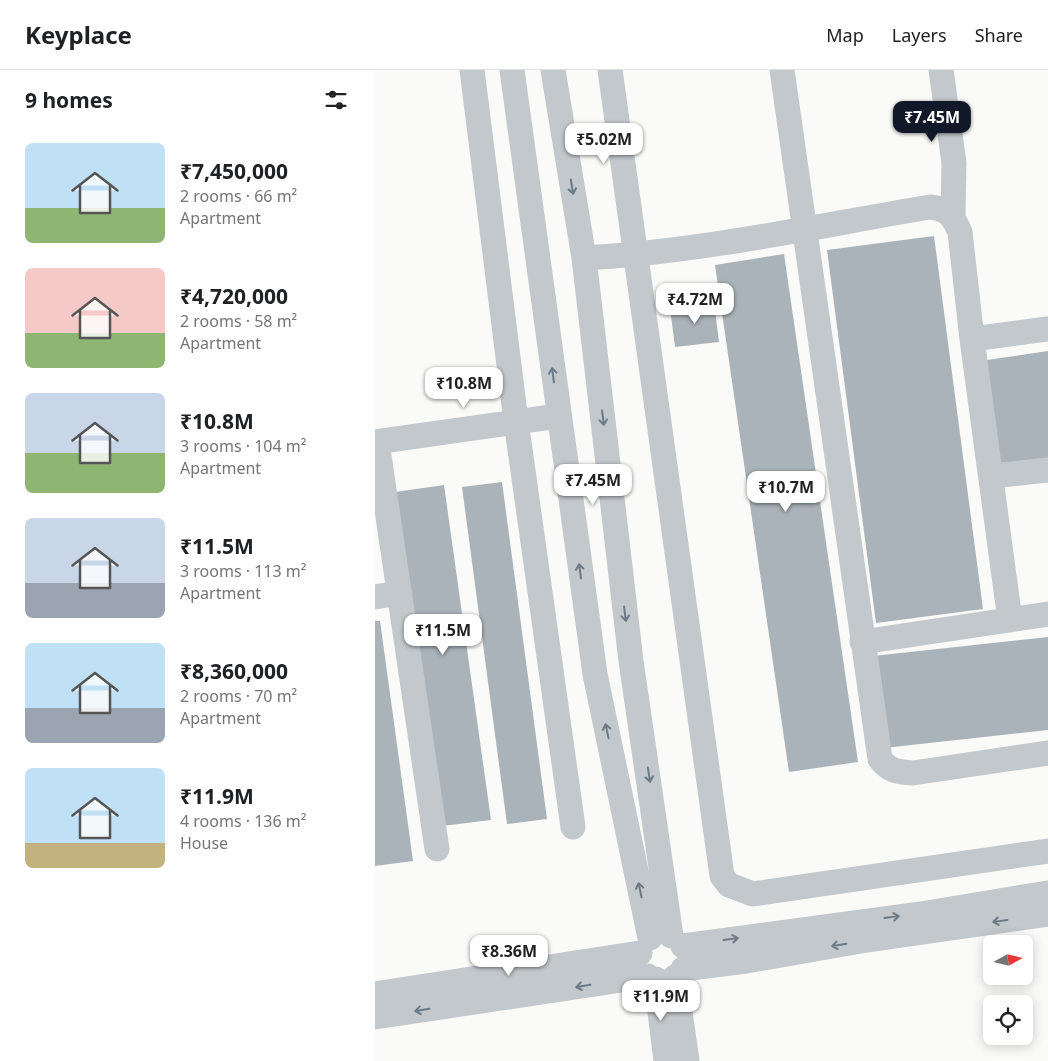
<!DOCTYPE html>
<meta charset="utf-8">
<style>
:root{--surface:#fff;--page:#f2f2f2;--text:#202124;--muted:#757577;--line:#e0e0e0;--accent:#111827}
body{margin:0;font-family:"Noto Sans",sans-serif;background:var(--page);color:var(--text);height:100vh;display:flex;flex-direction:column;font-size:19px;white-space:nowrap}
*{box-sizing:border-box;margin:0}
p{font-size:16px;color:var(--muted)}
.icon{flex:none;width:28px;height:28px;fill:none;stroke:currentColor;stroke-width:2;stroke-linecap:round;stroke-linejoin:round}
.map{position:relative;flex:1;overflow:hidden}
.side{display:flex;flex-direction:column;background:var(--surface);width:375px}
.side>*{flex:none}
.needle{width:32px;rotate:82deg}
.buttons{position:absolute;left:608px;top:865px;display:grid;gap:10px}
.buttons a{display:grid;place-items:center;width:50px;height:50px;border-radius:8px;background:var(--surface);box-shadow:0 2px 12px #0003;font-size:25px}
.price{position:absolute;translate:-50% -42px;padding:0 11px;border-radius:10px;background:#fff;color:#222;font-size:16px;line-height:32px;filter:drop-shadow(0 1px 2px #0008)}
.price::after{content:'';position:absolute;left:50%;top:30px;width:15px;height:11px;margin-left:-8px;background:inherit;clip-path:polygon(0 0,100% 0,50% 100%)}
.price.on{background:var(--accent);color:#fff}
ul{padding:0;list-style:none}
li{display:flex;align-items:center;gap:15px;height:125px;padding:0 25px}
li span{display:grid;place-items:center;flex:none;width:140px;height:100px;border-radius:8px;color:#555}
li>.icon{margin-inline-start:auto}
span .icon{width:60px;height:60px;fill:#fffc;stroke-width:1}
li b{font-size:21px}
h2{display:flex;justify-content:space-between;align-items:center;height:60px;padding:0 25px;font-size:21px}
header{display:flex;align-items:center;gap:30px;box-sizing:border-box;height:70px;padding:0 25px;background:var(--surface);border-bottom:1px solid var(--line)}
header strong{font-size:24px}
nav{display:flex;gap:28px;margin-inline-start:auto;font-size:18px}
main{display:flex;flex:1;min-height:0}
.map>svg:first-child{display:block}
</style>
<header>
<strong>Keyplace</strong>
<nav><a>Map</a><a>Layers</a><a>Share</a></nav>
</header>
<main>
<section class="side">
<h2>9 homes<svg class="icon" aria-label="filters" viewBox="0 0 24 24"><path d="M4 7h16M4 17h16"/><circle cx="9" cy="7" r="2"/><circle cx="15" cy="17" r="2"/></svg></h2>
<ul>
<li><span style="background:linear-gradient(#bfe0f5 65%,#8fb573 0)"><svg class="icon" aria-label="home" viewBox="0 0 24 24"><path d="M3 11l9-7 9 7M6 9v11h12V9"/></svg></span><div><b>₹7,450,000</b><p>2 rooms · 66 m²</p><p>Apartment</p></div></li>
<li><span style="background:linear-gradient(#f6c9c9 65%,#8fb573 0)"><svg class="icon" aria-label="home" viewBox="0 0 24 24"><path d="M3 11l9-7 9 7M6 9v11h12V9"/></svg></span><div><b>₹4,720,000</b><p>2 rooms · 58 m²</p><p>Apartment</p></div></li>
<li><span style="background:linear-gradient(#c9d6e8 60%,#8fb573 0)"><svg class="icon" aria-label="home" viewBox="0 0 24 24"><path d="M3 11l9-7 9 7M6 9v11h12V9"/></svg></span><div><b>₹10.8M</b><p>3 rooms · 104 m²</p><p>Apartment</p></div></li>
<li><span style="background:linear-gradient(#c9d6e8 65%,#9aa5b1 0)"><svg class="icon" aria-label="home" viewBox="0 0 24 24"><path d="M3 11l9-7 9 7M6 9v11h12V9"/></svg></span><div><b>₹11.5M</b><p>3 rooms · 113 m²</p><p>Apartment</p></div></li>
<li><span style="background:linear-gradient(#bfe0f5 65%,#9aa5b1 0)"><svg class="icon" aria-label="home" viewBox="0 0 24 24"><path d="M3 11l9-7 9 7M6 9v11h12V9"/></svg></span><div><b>₹8,360,000</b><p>2 rooms · 70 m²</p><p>Apartment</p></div></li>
<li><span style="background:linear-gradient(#bfe0f5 75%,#c2b280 0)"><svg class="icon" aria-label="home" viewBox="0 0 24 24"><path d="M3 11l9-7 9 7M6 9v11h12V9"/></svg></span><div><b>₹11.9M</b><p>4 rooms · 136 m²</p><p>House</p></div></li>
</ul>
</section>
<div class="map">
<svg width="673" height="991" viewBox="0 0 673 991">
<rect width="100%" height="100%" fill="#fafaf8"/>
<path fill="#aab3b9" d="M 559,166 L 608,539 L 501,553 L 452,180 Z
M 409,184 L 483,692 L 414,702 L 340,195 Z
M 339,232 L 344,272 L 300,277 L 295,238 Z
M 673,281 L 673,393 L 621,401 L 605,291 Z
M 127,412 L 172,749 L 132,754 L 87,417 Z
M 69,415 L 116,750 L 67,756 L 20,422 Z
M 0,551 L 5,551 L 38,791 L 0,796 Z
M 673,567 L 673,660 L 509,678 L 498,586 Z"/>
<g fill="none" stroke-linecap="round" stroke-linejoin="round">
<path stroke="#c3c8cc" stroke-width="25" d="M 97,0 L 141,351 L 198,757
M 137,0 L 220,604 L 275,868
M 178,0 L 209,188 L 256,591 L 296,866
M 235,0 L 347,806 L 354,815 L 378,824 L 673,781
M 407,0 L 505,689 C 514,701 523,702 538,703 L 673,683
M 566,0 L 579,93 L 578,146
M 209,188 C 325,182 441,156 555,137 C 573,139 578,146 585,162 L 597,269 L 635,550
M 597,269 L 673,259
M 0,372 L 183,346
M 2,372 L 62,779
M 617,406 L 673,400
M 0,527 L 25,523
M 487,572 L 673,544
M 308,876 L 546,844 L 673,823
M 308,899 L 371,891 L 486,871 L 673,844
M 300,907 L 312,991
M 281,909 L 291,991
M 0,924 L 265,883
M 0,947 L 273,906"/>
</g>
<defs><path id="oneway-shaft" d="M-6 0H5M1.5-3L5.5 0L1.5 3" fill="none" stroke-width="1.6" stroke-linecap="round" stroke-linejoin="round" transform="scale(1.25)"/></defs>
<g stroke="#6a7a87">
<use href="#oneway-shaft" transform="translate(197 117) rotate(81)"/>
<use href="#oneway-shaft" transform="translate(178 305) rotate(-97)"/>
<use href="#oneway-shaft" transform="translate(228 348) rotate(83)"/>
<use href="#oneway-shaft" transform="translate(205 501) rotate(-98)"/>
<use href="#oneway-shaft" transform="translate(250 544) rotate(83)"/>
<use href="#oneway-shaft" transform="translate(232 661) rotate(-102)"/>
<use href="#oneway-shaft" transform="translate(274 705) rotate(81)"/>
<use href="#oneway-shaft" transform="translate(265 820) rotate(-102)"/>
<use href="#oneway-shaft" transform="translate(517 847) rotate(-8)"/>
<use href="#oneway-shaft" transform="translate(625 851) rotate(172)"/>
<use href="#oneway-shaft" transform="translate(356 869) rotate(-8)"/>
<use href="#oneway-shaft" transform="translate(464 875) rotate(170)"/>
<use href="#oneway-shaft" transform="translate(208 916) rotate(171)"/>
<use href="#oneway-shaft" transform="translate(47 940) rotate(171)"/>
</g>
</svg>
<div class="buttons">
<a><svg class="needle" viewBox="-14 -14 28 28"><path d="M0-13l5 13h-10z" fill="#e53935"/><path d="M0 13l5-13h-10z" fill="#757577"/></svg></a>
<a><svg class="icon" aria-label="locate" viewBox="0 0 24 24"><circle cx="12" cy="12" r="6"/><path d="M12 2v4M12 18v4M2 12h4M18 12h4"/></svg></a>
</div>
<b class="price on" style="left:557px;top:73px">₹7.45M</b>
<b class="price" style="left:229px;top:95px">₹5.02M</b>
<b class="price" style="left:320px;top:255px">₹4.72M</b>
<b class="price" style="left:89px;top:339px">₹10.8M</b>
<b class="price" style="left:218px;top:436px">₹7.45M</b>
<b class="price" style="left:411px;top:443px">₹10.7M</b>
<b class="price" style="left:68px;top:586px">₹11.5M</b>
<b class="price" style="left:134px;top:907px">₹8.36M</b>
<b class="price" style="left:286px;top:952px">₹11.9M</b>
</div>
</main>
